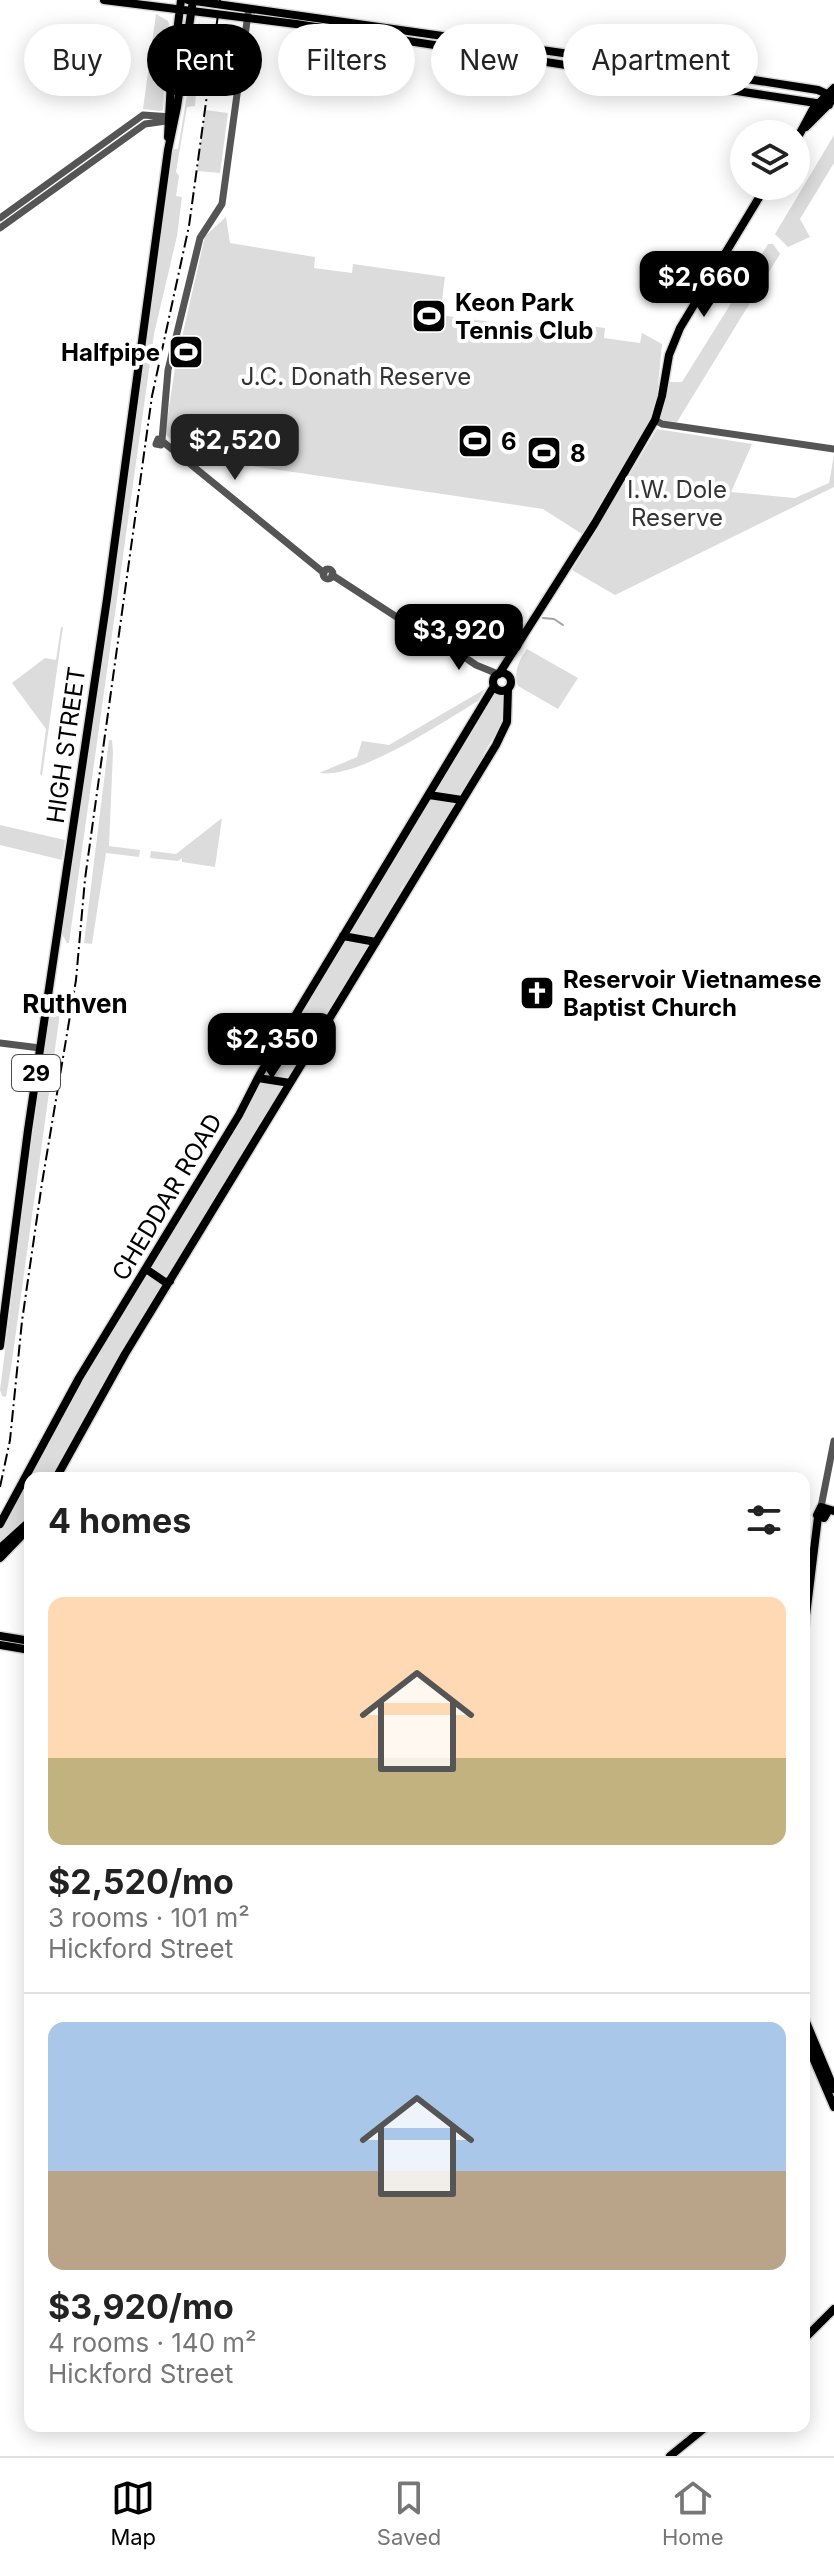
<!DOCTYPE html>
<meta charset="utf-8">
<style>
:root{--surface:#fff;--page:#f2f2f2;--text:#222;--muted:#767676;--line:#e0e0e0;--accent:#000}
body{margin:0;font-family:Inter,sans-serif;background:var(--page);color:var(--text);height:100vh;display:flex;flex-direction:column;font-size:30px;white-space:nowrap}
*{box-sizing:border-box;margin:0}
p{font-size:26px;color:var(--muted)}
.icon{flex:none;width:44px;height:44px;fill:none;stroke:currentColor;stroke-width:2;stroke-linecap:round;stroke-linejoin:round}
.map{position:relative;flex:1;overflow:hidden}
.sheet{position:absolute;left:24px;top:1472px;width:786px;height:960px;display:flex;flex-direction:column;background:var(--surface);border-radius:16px;box-shadow:0 4px 20px #0003}
.sheet>*{flex:none}
.banner{position:absolute;left:24px;top:24px;width:786px;height:72px;display:flex;gap:16px}
.fabs{position:absolute;left:730px;top:120px;display:grid;gap:16px}
.fabs a{display:grid;place-items:center;width:80px;height:80px;border-radius:50%;background:var(--surface);box-shadow:0 4px 20px #0003;font-size:40px}
.price{position:absolute;translate:-50% -68px;padding:0 18px;border-radius:16px;background:var(--accent);color:#fff;font-size:26px;line-height:52px;filter:drop-shadow(0 2px 4px #0008)}
.price::after{content:'';position:absolute;left:50%;top:48px;width:24px;height:18px;margin-left:-12px;background:inherit;clip-path:polygon(0 0,100% 0,50% 100%)}
.price.active{background:#222;color:#fff}
ul{padding:0;list-style:none}
li{display:grid;align-content:center;gap:16px;height:424px;padding:0 24px}
li+li{border-top:2px solid var(--line)}
li span{display:grid;place-items:center;height:248px;border-radius:16px;color:#555}
li>.icon{margin-inline-start:auto}
span .icon{width:144px;height:144px;fill:#fffc;stroke-width:1}
li b{font-size:34px}
h2{display:flex;justify-content:space-between;align-items:center;height:96px;padding:0 24px;font-size:34px}
.pill{padding:0 28px;border-radius:36px;background:var(--surface);box-shadow:0 4px 20px #0003;font-size:28px;line-height:72px}
.pill.active{background:var(--accent);color:#fff}
.tabs{display:flex;justify-content:space-around;align-items:center;height:112px;border-top:2px solid var(--line);background:var(--surface);font-size:22px;color:var(--muted)}
.tabs a{display:grid;justify-items:center;gap:4px}
.tabs .active{color:var(--accent)}
.map>svg:first-child{display:block}
</style>
<div class="map">
<svg width="834" height="2456" viewBox="0 0 834 2456">
<rect width="100%" height="100%" fill="#fff"/>
<path fill="#dcdcdc" d="M 156,14 L 168,21 L 169,24 L 163,110 L 160,111 L 143,109 Z
M 199,22 L 201,27 L 195,106 L 187,107 L 176,172 L 179,176 L 176,196 L 182,197 L 177,236 L 154,334 L 69,943 L 67,943 L 62,934 L 110,607 L 169,173 L 173,149 L 178,149 Z
M 205,110 L 228,113 L 220,173 L 197,171 Z
M 834,135 L 834,163 L 800,219 L 810,237 L 788,247 L 775,234 Z
M 226,217 L 230,243 L 315,257 L 314,268 L 352,273 L 353,264 L 445,277 L 440,315 L 579,334 L 581,325 L 605,328 L 604,338 L 640,343 L 642,333 L 662,344 L 657,396 L 648,425 L 582,534 L 543,509 L 192,457 L 165,434 L 175,368 L 205,236 Z
M 768,244 L 773,244 L 780,254 L 677,422 L 660,420 L 667,382 L 682,382 Z
M 657,429 L 752,444 L 731,492 L 795,498 L 829,483 L 834,455 L 834,487 L 615,595 L 572,570 Z
M 61,627 L 63,627 L 42,776 L 40,774 L 46,729 L 12,683 L 45,658 L 56,660 Z
M 527,649 L 578,678 L 558,709 L 518,686 C 513,673 519,660 527,649 Z
M 485,689 L 478,701 C 441,723 359,779 319,773 L 357,757 L 362,741 L 389,745 Z
M 493,689 L 506,693 L 506,717 L 501,732 L 496,733 L 483,755 L 486,756 L 462,796 L 434,793 L 478,723 L 477,720 Z
M 109,740 L 112,740 L 113,752 L 109,846 L 140,850 L 139,857 L 106,853 L 92,944 L 84,943 Z
M 431,799 L 456,802 L 457,805 L 409,884 L 404,885 L 400,890 L 405,890 L 395,900 L 399,900 L 394,907 L 390,909 L 387,913 L 390,914 L 374,938 L 350,935 Z
M 222,818 L 215,867 L 182,862 L 182,858 L 178,861 L 150,858 L 151,851 L 176,854 Z
M 0,825 L 65,840 L 62,860 L 0,845 Z
M 345,940 L 370,946 L 290,1079 L 264,1076 L 263,1074 L 290,1033 L 289,1030 C 295,1024 305,1013 305,1004 L 308,1004 L 320,980 L 323,979 Z
M 63,991 L 11,1368 L 6,1397 L 2,1396 L 0,1390 C 17,1257 33,1124 53,992 Z
M 262,1081 L 282,1084 L 285,1088 L 168,1281 L 151,1266 Z
M 146,1273 L 163,1286 L 52,1478 L 30,1478 L 30,1516 L 0,1544 L 0,1529 L 82,1380 Z"/>
<g fill="none" stroke-linecap="round" stroke-linejoin="round">
<path stroke="#a3a3a3" stroke-width="2" d="M 543,618 L 554,619 L 563,625"/>
<g stroke="#dbdbdb" stroke-width="11">
<path id="major" d="M 104,0 L 296,24 L 829,105
M 188,0 L 747,79 L 818,90 L 834,97
M 806,127 L 830,103
M 168,137 L 171,81 L 181,0
M 798,137 L 813,109 L 834,88
M493 682a9 9 0 1 1 18 0a9 9 0 1 1-18 0Z
M 499,674 L 595,523 L 655,420 L 662,396 L 669,355 L 680,328 L 766,186
M 429,795 L 462,800
M 343,936 L 376,942
M 258,1078 L 290,1083
M 146,1269 L 165,1282 L 170,1281
M 0,1346 L 28,1130 L 107,599 L 168,150 L 177,107 L 193,0
M 56,1478 L 125,1354 L 496,745 L 507,722 L 508,689
M 828,1511 L 824,1518 L 817,1515 L 821,1507 L 834,1511
M 0,1524 L 79,1378 L 239,1115 L 260,1074 L 494,686
M 0,1548 L 29,1522
M 0,1558 L 30,1527
M 804,1632 L 818,1517
M 0,1636 L 30,1641
M 0,1645 L 30,1650
M 804,2017 L 834,2089
M 804,2037 L 834,2107
M 804,2339 L 834,2309
M 670,2456 L 707,2426"/>
</g>
<path stroke="#555" stroke-width="7" d="M 0,218 L 143,115 L 172,117
M 0,228 L 145,124 L 173,120
M 655,420 L 662,424 L 834,449
M 158,439 L 162,441 L 161,445 L 156,444 Z
M 162,440 L 168,370 L 200,238 L 222,204 L 248,14
M 162,441 L 324,573
M323 574a5 5 0 1 1 10 0a5 5 0 1 1-10 0Z
M 332,575 L 429,638
M429.5 639a4.5 4.5 0 1 1 9 0a4.5 4.5 0 1 1-9 0Z
M 438,639 L 476,665 L 498,674
M 0,1043 L 40,1048
M 821,1507 L 834,1441"/>
<use href="#major" stroke="#000" stroke-width="8"/>
<path stroke="#000" stroke-width="2" d="M 804,2341 L 834,2313
M 668,2456 L 705,2426"/>
<path stroke="#000" stroke-width="2" stroke-dasharray="12 4 2 4" stroke-linecap="butt" d="M 0,1487 L 10,1440 L 22,1321 L 42,1183 L 76,980 L 85,879 L 152,396 L 189,226 L 220,0"/>
</g>
<defs>
<g id="stadium-square" transform="scale(1.8)"><rect x="-9" y="-9" width="18" height="18" rx="4" fill="#000" stroke="#fff"/><path d="M0-5a6.5 5 0 1 0 0 10a6.5 5 0 1 0 0-10ZM-3.5-1.8h7v3.6h-7Z" fill="#fff"/></g>
<g id="church-square" transform="scale(1.8)"><rect x="-9" y="-9" width="18" height="18" rx="4" fill="#000" stroke="#fff"/><path d="M-1.2-6h2.4v3.5h3.3v2.4h-3.3V6h-2.4V-.1h-3.3v-2.4h3.3Z" fill="#fff"/></g>
</defs>
<g fill-rule="evenodd">
<use href="#stadium-square" x="429" y="316"/>
<use href="#stadium-square" x="186" y="352"/>
<use href="#stadium-square" x="475" y="441"/>
<use href="#stadium-square" x="544" y="453"/>
<use href="#church-square" x="537" y="993"/>
</g>
<g text-anchor="middle" dominant-baseline="central" stroke-width="8" stroke-linejoin="round" paint-order="stroke">
<rect fill="#fff" stroke="#4c4c4c" stroke-width="2" x="12" y="1055" width="48" height="36" rx="6"/>
<g font-size="22" font-weight="bold" fill="#000">
<text x="36" y="1073">29</text>
</g>
<g font-size="24" font-weight="bold" fill="#000" stroke="#fff" text-anchor="start">
<text x="455" y="302">Keon Park<tspan x="455" dy="28">Tennis Club</tspan></text>
<text x="160" y="352" text-anchor="end">Halfpipe</text>
<text x="501" y="441">6</text>
<text x="570" y="453">8</text>
<text x="563" y="979">Reservoir Vietnamese<tspan x="563" dy="28">Baptist Church</tspan></text>
</g>
<g font-size="24" fill="#333" stroke="#fff">
<text x="356" y="376">J.C. Donath Reserve</text>
<text x="677" y="489">I.W. Dole<tspan x="677" dy="28">Reserve</tspan></text>
</g>
<g font-size="24" fill="#000" stroke="#fff">
<text transform="translate(66 745) rotate(-82)">HIGH STREET</text>
<text transform="translate(167 1197) rotate(-59)">CHEDDAR ROAD</text>
</g>
<g font-size="26" font-weight="bold" fill="#000" stroke="#fff">
<text x="75" y="1003">Ruthven</text>
</g>
</g>
</svg>
<div class="fabs">
<a><svg class="icon" aria-label="layers" viewBox="0 0 24 24"><path d="M12 4l9 5-9 5-9-5zM3 14l9 5 9-5"/></svg></a>
</div>
<b class="price" style="left:704px;top:319px">$2,660</b>
<b class="price active" style="left:235px;top:482px">$2,520</b>
<b class="price" style="left:459px;top:672px">$3,920</b>
<b class="price" style="left:272px;top:1081px">$2,350</b>
<div class="banner">
<a class="pill">Buy</a>
<a class="pill active">Rent</a>
<a class="pill">Filters</a>
<a class="pill">New</a>
<a class="pill">Apartment</a>
</div>
<section class="sheet">
<h2>4 homes<svg class="icon" aria-label="filters" viewBox="0 0 24 24"><path d="M4 7h16M4 17h16"/><circle cx="9" cy="7" r="2"/><circle cx="15" cy="17" r="2"/></svg></h2>
<ul>
<li><span style="background:linear-gradient(#ffd9b3 65%,#c2b280 0)"><svg class="icon" aria-label="home" viewBox="0 0 24 24"><path d="M3 11l9-7 9 7M6 9v11h12V9"/></svg></span><div><b>$2,520/mo</b><p>3 rooms · 101 m²</p><p>Hickford Street</p></div></li>
<li><span style="background:linear-gradient(#a9c7e8 60%,#b9a48a 0)"><svg class="icon" aria-label="home" viewBox="0 0 24 24"><path d="M3 11l9-7 9 7M6 9v11h12V9"/></svg></span><div><b>$3,920/mo</b><p>4 rooms · 140 m²</p><p>Hickford Street</p></div></li>
</ul>
</section>
</div>
<nav class="tabs">
<a class="active"><svg class="icon" aria-label="map" viewBox="0 0 24 24"><path d="M3 6l6-2 6 2 6-2v14l-6 2-6-2-6 2zM9 4v14M15 6v14"/></svg>Map</a>
<a><svg class="icon" aria-label="saved" viewBox="0 0 24 24"><path d="M7 4h10v16l-5-4-5 4z"/></svg>Saved</a>
<a><svg class="icon" aria-label="home" viewBox="0 0 24 24"><path d="M3 11l9-7 9 7M6 9v11h12V9"/></svg>Home</a>
</nav>
